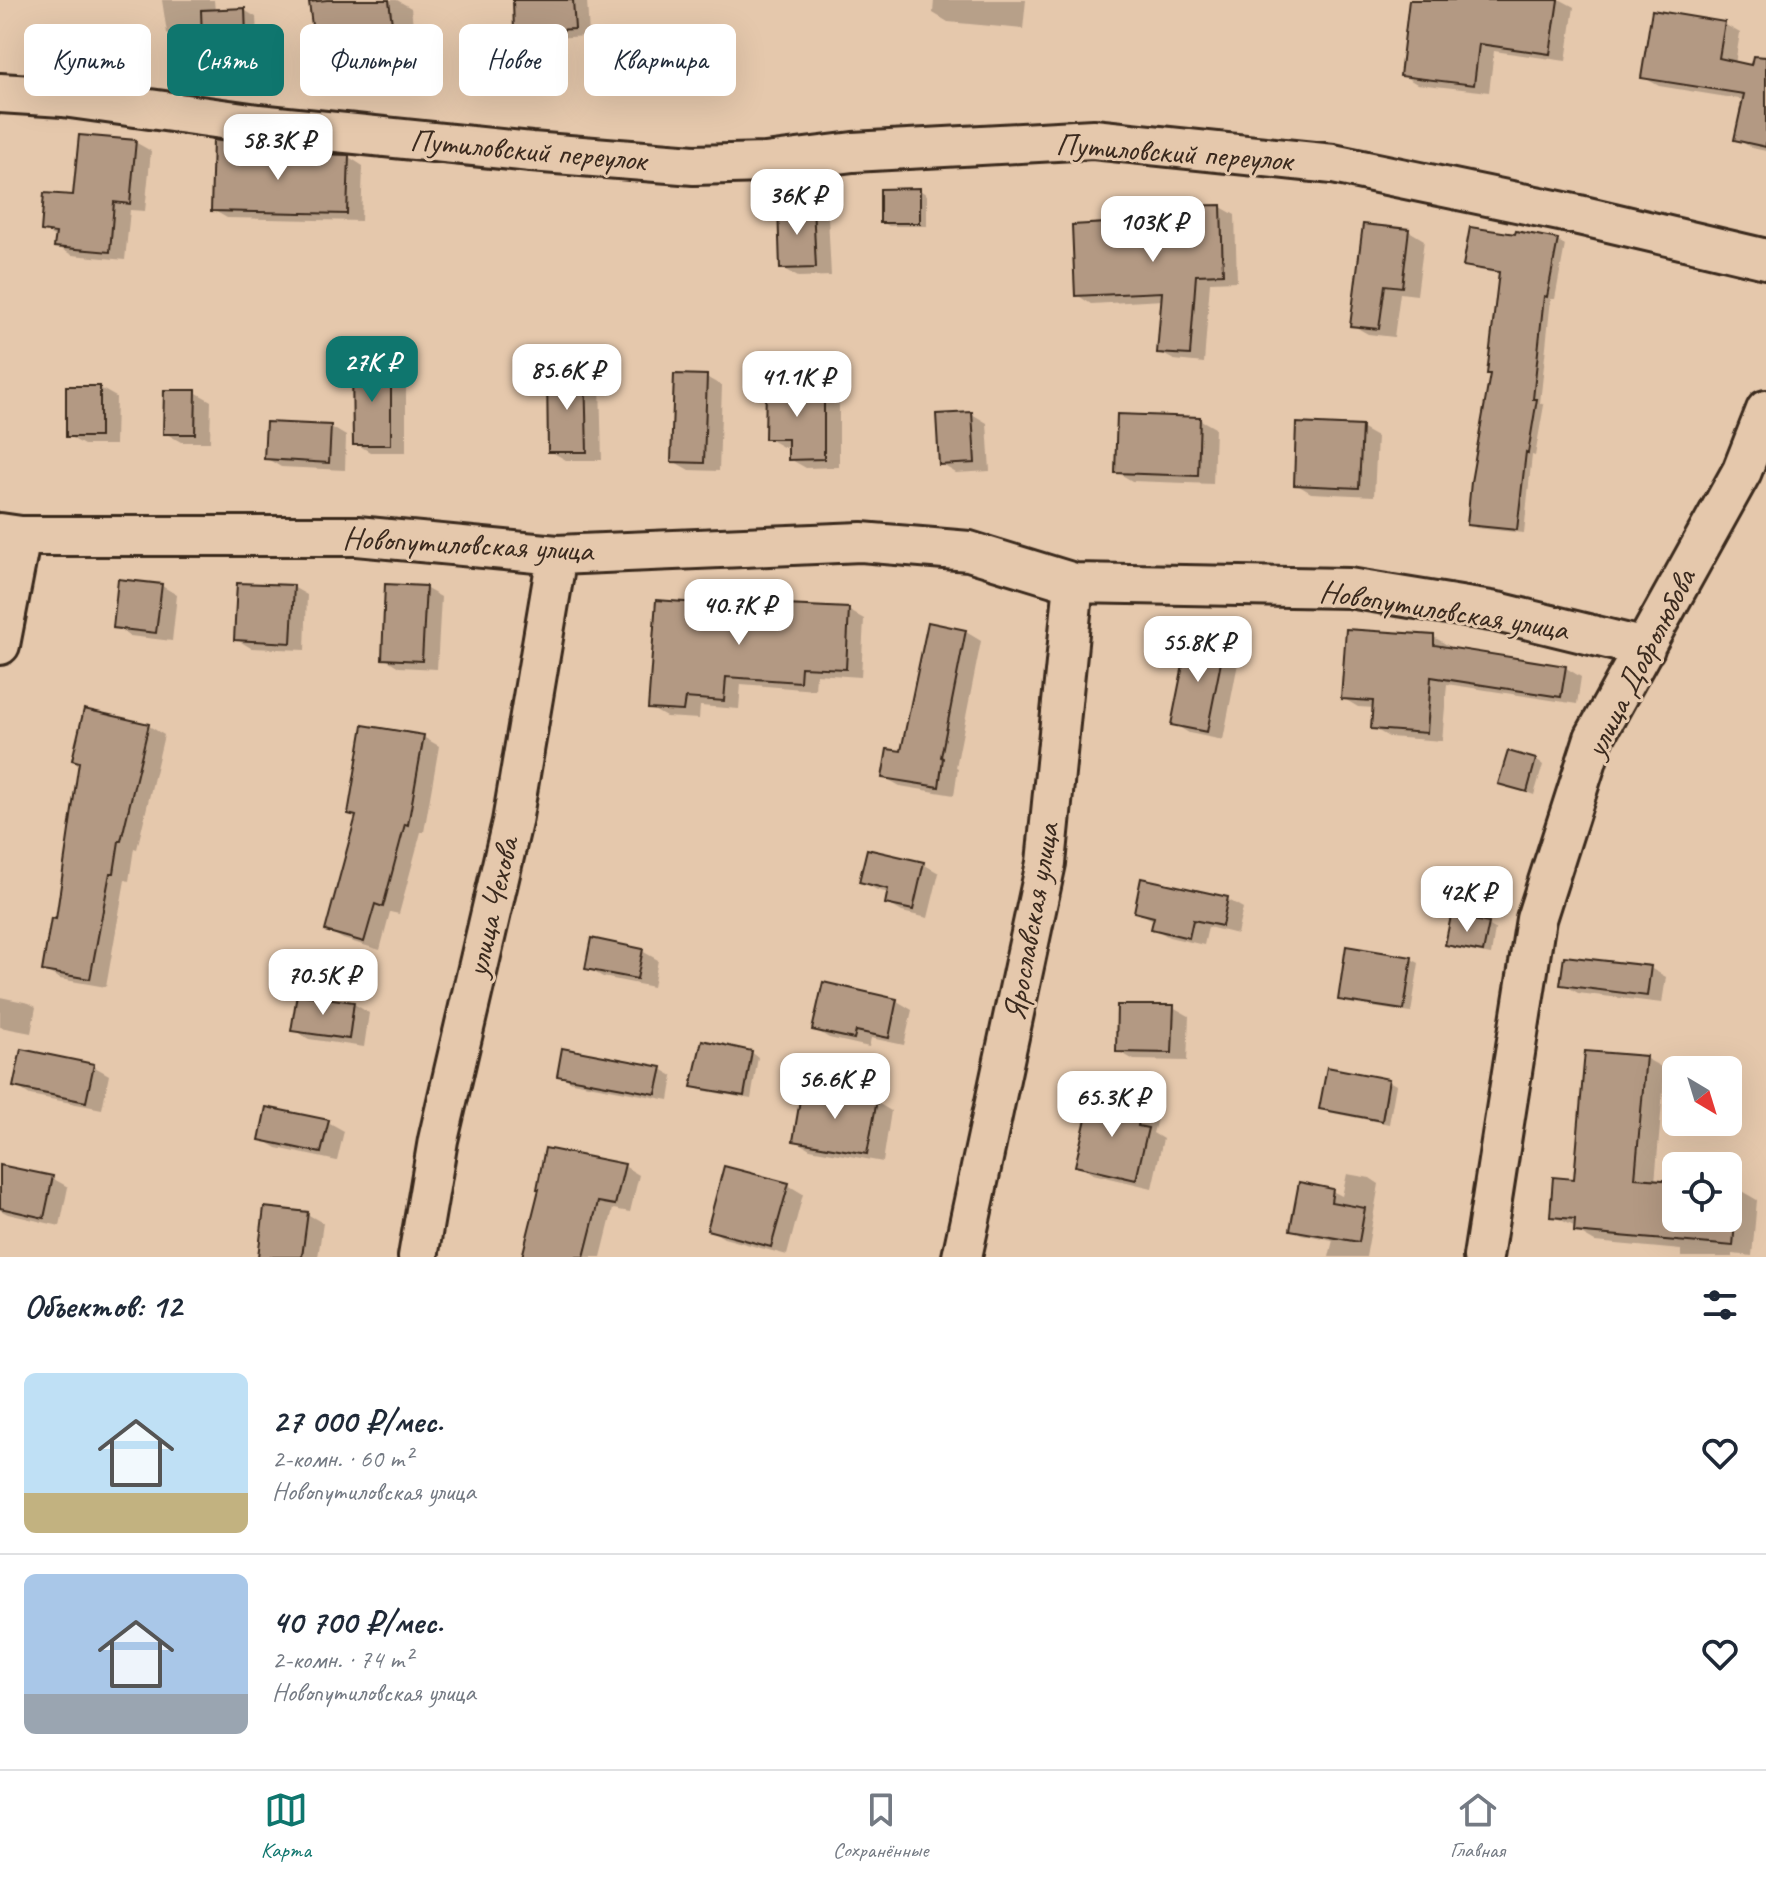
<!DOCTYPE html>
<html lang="ru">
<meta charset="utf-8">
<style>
:root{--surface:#fff;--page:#f2f2f3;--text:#1f2937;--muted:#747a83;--line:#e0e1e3;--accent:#0f766e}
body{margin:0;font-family:Caveat,sans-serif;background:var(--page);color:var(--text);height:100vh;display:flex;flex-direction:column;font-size:30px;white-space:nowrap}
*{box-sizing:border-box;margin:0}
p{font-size:26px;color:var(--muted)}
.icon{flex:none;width:44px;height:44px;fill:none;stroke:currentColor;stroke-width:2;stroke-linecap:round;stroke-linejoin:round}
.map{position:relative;height:1257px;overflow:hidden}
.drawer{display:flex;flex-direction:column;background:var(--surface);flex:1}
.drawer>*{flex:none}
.guide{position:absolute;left:24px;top:24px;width:800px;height:72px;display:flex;gap:16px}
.needle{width:52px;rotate:142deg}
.controls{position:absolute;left:1662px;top:1056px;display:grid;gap:16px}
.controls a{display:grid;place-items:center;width:80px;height:80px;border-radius:12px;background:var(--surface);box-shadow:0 8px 32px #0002;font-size:40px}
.price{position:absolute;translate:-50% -68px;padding:0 18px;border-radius:16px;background:#fff;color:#222;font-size:26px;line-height:52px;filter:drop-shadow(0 2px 4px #0008)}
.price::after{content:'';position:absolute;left:50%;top:48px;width:24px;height:18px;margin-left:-12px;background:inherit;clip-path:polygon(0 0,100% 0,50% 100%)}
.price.active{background:var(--accent);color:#fff}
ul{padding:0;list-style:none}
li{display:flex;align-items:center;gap:24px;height:200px;padding:0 24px}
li+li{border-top:2px solid var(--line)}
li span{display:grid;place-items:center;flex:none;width:224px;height:160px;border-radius:12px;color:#555}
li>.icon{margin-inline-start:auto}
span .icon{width:96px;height:96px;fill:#fffc;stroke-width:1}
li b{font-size:34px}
h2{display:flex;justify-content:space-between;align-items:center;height:96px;padding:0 24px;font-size:34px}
.chip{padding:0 28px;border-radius:12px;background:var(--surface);box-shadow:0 8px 32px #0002;font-size:28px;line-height:72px}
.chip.active{background:var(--accent);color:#fff}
.tab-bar{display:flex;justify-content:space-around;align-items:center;height:112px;border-top:2px solid var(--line);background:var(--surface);font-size:22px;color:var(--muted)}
.tab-bar a{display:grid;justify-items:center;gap:4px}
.tab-bar .active{color:var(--accent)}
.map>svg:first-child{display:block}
</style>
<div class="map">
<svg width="1766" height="1257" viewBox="0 0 1766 1257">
<rect width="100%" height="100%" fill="#e5c8ac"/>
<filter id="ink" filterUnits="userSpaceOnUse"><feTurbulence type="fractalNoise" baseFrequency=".0125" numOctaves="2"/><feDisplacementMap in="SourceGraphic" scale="16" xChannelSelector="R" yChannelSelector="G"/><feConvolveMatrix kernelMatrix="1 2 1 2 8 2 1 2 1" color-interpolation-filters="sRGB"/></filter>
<g filter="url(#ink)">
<path fill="#0003" d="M 162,0 L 214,0 L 215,11 L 244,10 L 256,17 L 259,72 L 231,73 L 218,66 L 217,46 L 204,37 L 179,40 L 167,33 Z
M 343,0 L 397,0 L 411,8 L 420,84 L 344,94 L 321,80 Z
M 515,0 L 587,0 L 589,36 L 531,39 L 516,30 Z
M 934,0 L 1026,0 L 1023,29 L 948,22 L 933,13 Z
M 1411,0 L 1561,0 L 1574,7 L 1566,61 L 1494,51 L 1489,92 L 1417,84 L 1402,75 Z
M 1724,24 L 1740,33 L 1735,64 L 1766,71 L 1766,151 L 1752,148 L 1737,139 L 1745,100 L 1659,86 L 1643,77 Z
M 135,142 L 151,151 L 145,211 L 130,210 L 125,260 L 72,255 L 56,246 L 57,238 L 43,230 Z
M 243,146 L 257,154 L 349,157 L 363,166 L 361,221 L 227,218 L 213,210 Z
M 920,190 L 927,195 L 927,226 L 889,226 L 882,222 Z
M 813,207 L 828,216 L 831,276 L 798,277 L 782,268 Z
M 1221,207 L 1235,215 L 1237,281 L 1210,282 L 1204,363 L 1174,360 L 1159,352 L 1163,300 L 1091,304 L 1077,295 L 1179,221 Z
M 1409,231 L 1424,240 L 1417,295 L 1400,293 L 1394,337 L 1368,334 L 1352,325 Z
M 1518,234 L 1558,241 L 1565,245 L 1555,299 L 1551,299 L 1540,403 L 1544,405 L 1535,456 L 1532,455 L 1524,533 L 1476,528 L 1469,524 L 1492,374 L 1501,274 L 1473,269 L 1465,265 L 1517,237 Z
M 391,366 L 406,375 L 406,452 L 370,452 L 355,443 Z
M 585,374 L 600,383 L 602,460 L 566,460 L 550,451 Z
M 706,377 L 722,386 L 719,471 L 689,470 L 673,461 Z
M 824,387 L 839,396 L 839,467 L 806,468 L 790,459 L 790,447 L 783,447 L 767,438 Z
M 100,388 L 116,397 L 115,445 L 84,445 L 68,436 Z
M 195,392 L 211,401 L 210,442 L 181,442 L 165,433 Z
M 972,414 L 987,423 L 990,471 L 956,473 L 941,464 Z
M 1199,419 L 1215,428 L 1213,484 L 1132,481 L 1117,472 Z
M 331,427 L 346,436 L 345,470 L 281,467 L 266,458 Z
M 1361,428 L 1377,437 L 1374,496 L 1311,493 L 1296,484 Z
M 162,586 L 177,595 L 172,641 L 130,636 L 115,627 Z
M 293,587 L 307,595 L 305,650 L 251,648 L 236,639 Z
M 425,588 L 441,597 L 437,669 L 399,667 L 384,658 Z
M 742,609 L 848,610 L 864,619 L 861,677 L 816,674 L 815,690 L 741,684 L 739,709 L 700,706 L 699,719 L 666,717 L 650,708 Z
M 929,625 L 966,632 L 981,641 L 956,767 L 958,768 L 954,795 L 900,786 L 884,777 L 902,753 Z
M 1434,637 L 1449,646 L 1449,650 L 1566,668 L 1581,677 L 1577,704 L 1447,684 L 1442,741 L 1389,737 L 1373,728 L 1375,708 L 1358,707 L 1343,698 Z
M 1224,644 L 1240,653 L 1223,740 L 1189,733 L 1174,724 Z
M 149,726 L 164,735 L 137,849 L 134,848 L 129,881 L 125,880 L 106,987 L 60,979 L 44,970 L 57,921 Z
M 423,737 L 439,746 L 424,832 L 421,832 L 399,914 L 390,912 L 380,950 L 343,939 L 327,930 L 358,818 L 350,813 Z
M 1536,760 L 1543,765 L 1534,795 L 1501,783 Z
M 923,864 L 939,873 L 928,918 L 902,912 L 887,903 L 889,893 L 877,890 L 861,881 Z
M 1227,899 L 1243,908 L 1237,934 L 1208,927 L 1204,945 L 1169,937 L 1153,928 L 1155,921 L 1136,911 Z
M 1488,925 L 1495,929 L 1491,955 L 1454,948 L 1447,944 Z
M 642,951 L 658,960 L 653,987 L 603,977 L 587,968 Z
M 1411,959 L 1419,963 L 1411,1013 L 1347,1003 L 1340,999 Z
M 1650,968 L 1666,977 L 1662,1003 L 1578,993 L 1563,984 Z
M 824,985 L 897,1001 L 912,1010 L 904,1045 L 871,1038 L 869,1047 L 829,1038 L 814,1029 Z
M 299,996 L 354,1004 L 369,1013 L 364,1047 L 309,1039 L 293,1030 Z
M 0,997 L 29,1003 L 36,1007 L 31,1033 L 0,1027 Z
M 1173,1007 L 1189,1016 L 1187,1061 L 1134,1060 L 1118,1051 Z
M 751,1052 L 758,1057 L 751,1099 L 700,1090 L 693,1086 Z
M 1645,1058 L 1665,1069 L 1655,1182 L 1676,1183 L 1676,1218 L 1728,1218 L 1728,1188 L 1738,1189 L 1757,1200 L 1752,1256 L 1732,1254 L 1732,1257 L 1681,1257 L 1681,1250 L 1595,1242 L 1576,1231 L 1576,1227 L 1552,1216 L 1576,1181 Z
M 93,1066 L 109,1075 L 102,1109 L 30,1095 L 15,1086 Z
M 661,1069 L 673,1076 L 669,1100 L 572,1082 L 559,1075 Z
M 1389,1081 L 1396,1085 L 1389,1124 L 1328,1112 L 1321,1108 Z
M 876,1102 L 891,1111 L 883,1162 L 810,1149 L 795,1140 Z
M 1141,1110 L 1157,1119 L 1153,1133 L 1163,1139 L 1152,1188 L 1093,1174 L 1077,1165 Z
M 328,1122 L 344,1131 L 337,1161 L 277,1148 L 262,1139 Z
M 547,1150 L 624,1166 L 639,1175 L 630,1212 L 613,1209 L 601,1257 L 524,1257 L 541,1189 Z
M 0,1172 L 52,1178 L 68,1187 L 60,1226 L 8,1214 L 0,1210 Z
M 1347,1174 L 1370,1178 L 1379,1184 L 1366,1257 L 1329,1257 L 1333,1240 L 1301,1234 L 1292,1229 L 1332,1191 L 1342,1196 Z
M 788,1185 L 803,1194 L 787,1255 L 724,1238 L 709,1229 Z
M 307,1214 L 323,1223 L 318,1257 L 260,1257 Z"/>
<path fill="#b39983" stroke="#3b2a1e" stroke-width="2" d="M 327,0 L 389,0 L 398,71 L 319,81 L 309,2 Z
M 513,0 L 573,0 L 575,29 L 514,32 Z
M 1409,0 L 1558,0 L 1550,54 L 1479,44 L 1474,85 L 1400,76 Z
M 245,8 L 247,66 L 216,67 L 215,39 L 202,39 L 201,10 Z
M 1652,10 L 1725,22 L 1719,58 L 1751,65 L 1753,56 L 1766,57 L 1766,147 L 1734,140 L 1744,94 L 1641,78 Z
M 79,135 L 136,140 L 130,204 L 114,202 L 110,252 L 54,247 L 56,233 L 41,231 L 44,193 L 73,195 Z
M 213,140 L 243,144 L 243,152 L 349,155 L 347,214 L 211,211 Z
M 920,188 L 920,223 L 880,223 L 880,189 Z
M 813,205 L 816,268 L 780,269 L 778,206 Z
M 1221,205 L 1223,274 L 1196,275 L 1190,355 L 1157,353 L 1162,292 L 1075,296 L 1072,225 L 1177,219 L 1177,206 Z
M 1363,224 L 1409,229 L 1402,287 L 1385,285 L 1379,329 L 1350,326 Z
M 1470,227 L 1515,234 L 1516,231 L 1558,239 L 1547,297 L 1544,296 L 1533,399 L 1537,399 L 1528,453 L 1526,452 L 1517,530 L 1467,525 L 1471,482 L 1490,374 L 1487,374 L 1499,272 L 1463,266 Z
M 352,364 L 391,364 L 391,445 L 353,445 Z
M 585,372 L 587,452 L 548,452 L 547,373 Z
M 674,374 L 707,375 L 704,463 L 671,462 Z
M 766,385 L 824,385 L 824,459 L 788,460 L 788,439 L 765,439 Z
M 66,386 L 100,386 L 100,437 L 66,437 Z
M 164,390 L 196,390 L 195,434 L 163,434 Z
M 972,412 L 975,463 L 939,465 L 936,414 Z
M 1117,414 L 1200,417 L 1198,476 L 1115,473 Z
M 266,422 L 331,425 L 329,463 L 264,459 Z
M 1296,423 L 1362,426 L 1359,488 L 1294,485 Z
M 118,579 L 162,584 L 156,633 L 113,628 Z
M 237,583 L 294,585 L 291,643 L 234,640 Z
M 385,584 L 426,586 L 422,661 L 382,659 Z
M 656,600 L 741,606 L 741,603 L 849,608 L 846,669 L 801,667 L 800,682 L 726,677 L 724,701 L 685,698 L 683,711 L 648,709 Z
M 928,622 L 966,630 L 941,757 L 943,758 L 939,787 L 882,778 L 887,749 L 901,751 Z
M 1346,629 L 1434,635 L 1434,645 L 1566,666 L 1561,697 L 1431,677 L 1427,733 L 1371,729 L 1373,701 L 1341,699 Z
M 1189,635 L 1225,642 L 1207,732 L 1171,725 Z
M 84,709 L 149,724 L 121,841 L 119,841 L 114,873 L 110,873 L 90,979 L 42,971 L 51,918 L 56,919 L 79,762 L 72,760 Z
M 363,725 L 424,735 L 408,825 L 405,824 L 383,907 L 375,904 L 364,942 L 325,931 L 356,816 L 348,814 Z
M 1508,751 L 1536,759 L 1527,792 L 1498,784 Z
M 867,849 L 924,862 L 913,910 L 885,904 L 888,889 L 859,882 Z
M 1141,878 L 1228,897 L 1222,926 L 1193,920 L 1189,938 L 1151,929 L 1154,917 L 1134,912 Z
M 1451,916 L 1489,923 L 1483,952 L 1445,945 Z
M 591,938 L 643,949 L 637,979 L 585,969 Z
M 1346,946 L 1412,957 L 1404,1010 L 1338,1000 Z
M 1564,956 L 1651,966 L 1647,996 L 1560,985 Z
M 823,982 L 897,999 L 889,1038 L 856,1031 L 854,1039 L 812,1030 Z
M 297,994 L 354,1002 L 349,1039 L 291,1031 Z
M 1117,1005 L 1174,1005 L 1172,1053 L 1116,1052 Z
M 702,1040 L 752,1051 L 744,1096 L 691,1087 Z
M 562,1048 L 662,1067 L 656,1094 L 557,1076 Z
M 21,1049 L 94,1064 L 86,1102 L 13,1087 Z
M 1585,1051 L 1646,1056 L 1635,1178 L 1676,1181 L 1676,1218 L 1728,1218 L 1728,1186 L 1738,1187 L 1733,1246 L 1574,1232 L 1575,1219 L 1550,1217 L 1553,1177 L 1574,1179 Z
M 1327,1067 L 1389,1079 L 1382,1121 L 1319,1109 Z
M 802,1088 L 877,1100 L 867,1154 L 793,1141 Z
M 1091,1097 L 1142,1108 L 1138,1126 L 1148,1128 L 1136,1180 L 1075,1166 Z
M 266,1107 L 329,1120 L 321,1153 L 259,1140 Z
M 545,1148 L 625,1164 L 615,1205 L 598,1202 L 584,1257 L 522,1257 L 539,1189 L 537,1189 Z
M 0,1165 L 53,1176 L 44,1218 L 0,1208 Z
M 724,1166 L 789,1183 L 771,1247 L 707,1230 Z
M 1299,1182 L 1333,1189 L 1331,1202 L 1365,1208 L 1359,1242 L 1290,1230 Z
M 264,1207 L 308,1212 L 302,1257 L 258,1257 Z"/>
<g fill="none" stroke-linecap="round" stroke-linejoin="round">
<g stroke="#3b2a1e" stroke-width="44">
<path id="minor" d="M 0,93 L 63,97 L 258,124 L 531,152 L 694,165 L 765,163 L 853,152 L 1093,139 L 1333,164 L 1579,215 L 1766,259
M 0,533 L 21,536 L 357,536 L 557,555 L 861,542 L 969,551 L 1074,583 L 1349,588 L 1497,612 L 1645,648
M 0,645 L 21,536
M 418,1257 L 438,1140 L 512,822 L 557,555
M 962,1257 L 1046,863 L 1074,583
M 1483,1257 L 1536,919 L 1594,738 L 1742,471 L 1766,410"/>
</g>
<use href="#minor" stroke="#e5c8ac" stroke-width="38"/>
</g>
</g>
<g text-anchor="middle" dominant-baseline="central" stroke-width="6" stroke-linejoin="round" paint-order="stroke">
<g font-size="32" fill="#3b2a1e" stroke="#e5c8ac">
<text transform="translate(528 150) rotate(5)">Путиловский переулок</text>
<text transform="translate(1174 152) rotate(4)">Путиловский переулок</text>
<text transform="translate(468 544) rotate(3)">Новопутиловская улица</text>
<text transform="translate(1444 610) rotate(9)">Новопутиловская улица</text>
<text transform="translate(1640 663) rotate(-63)">улица Добролюбова</text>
<text transform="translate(492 907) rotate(-77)">улица Чехова</text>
<text transform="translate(1031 922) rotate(-80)">Ярославская улица</text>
</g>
</g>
</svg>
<div class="controls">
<a><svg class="needle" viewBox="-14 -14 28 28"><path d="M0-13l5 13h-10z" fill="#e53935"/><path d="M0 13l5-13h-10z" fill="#747a83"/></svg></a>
<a><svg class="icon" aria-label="locate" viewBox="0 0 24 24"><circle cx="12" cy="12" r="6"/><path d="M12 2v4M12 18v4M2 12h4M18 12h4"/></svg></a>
</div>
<b class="price" style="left:278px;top:182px">58.3K ₽</b>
<b class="price" style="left:797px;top:237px">36K ₽</b>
<b class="price" style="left:1153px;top:264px">103K ₽</b>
<b class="price active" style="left:372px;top:404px">27K ₽</b>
<b class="price" style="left:567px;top:412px">85.6K ₽</b>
<b class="price" style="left:797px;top:419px">41.1K ₽</b>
<b class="price" style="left:739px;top:647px">40.7K ₽</b>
<b class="price" style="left:1198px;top:684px">55.8K ₽</b>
<b class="price" style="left:1467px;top:934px">42K ₽</b>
<b class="price" style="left:323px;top:1017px">70.5K ₽</b>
<b class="price" style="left:835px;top:1121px">56.6K ₽</b>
<b class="price" style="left:1112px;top:1139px">65.3K ₽</b>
<div class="guide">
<a class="chip">Купить</a>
<a class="chip active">Снять</a>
<a class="chip">Фильтры</a>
<a class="chip">Новое</a>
<a class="chip">Квартира</a>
</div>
</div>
<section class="drawer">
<h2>Объектов: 12<svg class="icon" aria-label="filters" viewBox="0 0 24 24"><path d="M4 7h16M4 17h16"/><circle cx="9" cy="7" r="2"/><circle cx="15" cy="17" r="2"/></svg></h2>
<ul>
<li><span style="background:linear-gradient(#bfe0f5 75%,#c2b280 0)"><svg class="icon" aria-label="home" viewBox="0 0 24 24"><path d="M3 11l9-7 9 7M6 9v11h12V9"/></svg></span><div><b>27 000 ₽/мес.</b><p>2-комн. · 60 m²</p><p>Новопутиловская улица</p></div><svg class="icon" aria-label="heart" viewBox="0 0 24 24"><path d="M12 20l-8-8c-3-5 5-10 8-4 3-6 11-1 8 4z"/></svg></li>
<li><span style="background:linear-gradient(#a9c7e8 75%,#9aa5b1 0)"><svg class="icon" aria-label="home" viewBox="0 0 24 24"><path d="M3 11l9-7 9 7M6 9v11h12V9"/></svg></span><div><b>40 700 ₽/мес.</b><p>2-комн. · 74 m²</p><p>Новопутиловская улица</p></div><svg class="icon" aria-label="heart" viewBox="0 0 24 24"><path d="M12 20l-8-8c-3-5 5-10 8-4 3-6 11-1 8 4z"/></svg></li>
</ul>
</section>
<nav class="tab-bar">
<a class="active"><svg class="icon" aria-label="map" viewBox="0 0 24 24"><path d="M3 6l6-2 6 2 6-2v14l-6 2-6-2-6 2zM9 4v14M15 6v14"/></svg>Карта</a>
<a><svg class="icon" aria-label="saved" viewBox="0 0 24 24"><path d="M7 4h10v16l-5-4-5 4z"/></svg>Сохранённые</a>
<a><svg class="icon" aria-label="home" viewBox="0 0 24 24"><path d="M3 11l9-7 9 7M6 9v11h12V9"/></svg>Главная</a>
</nav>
